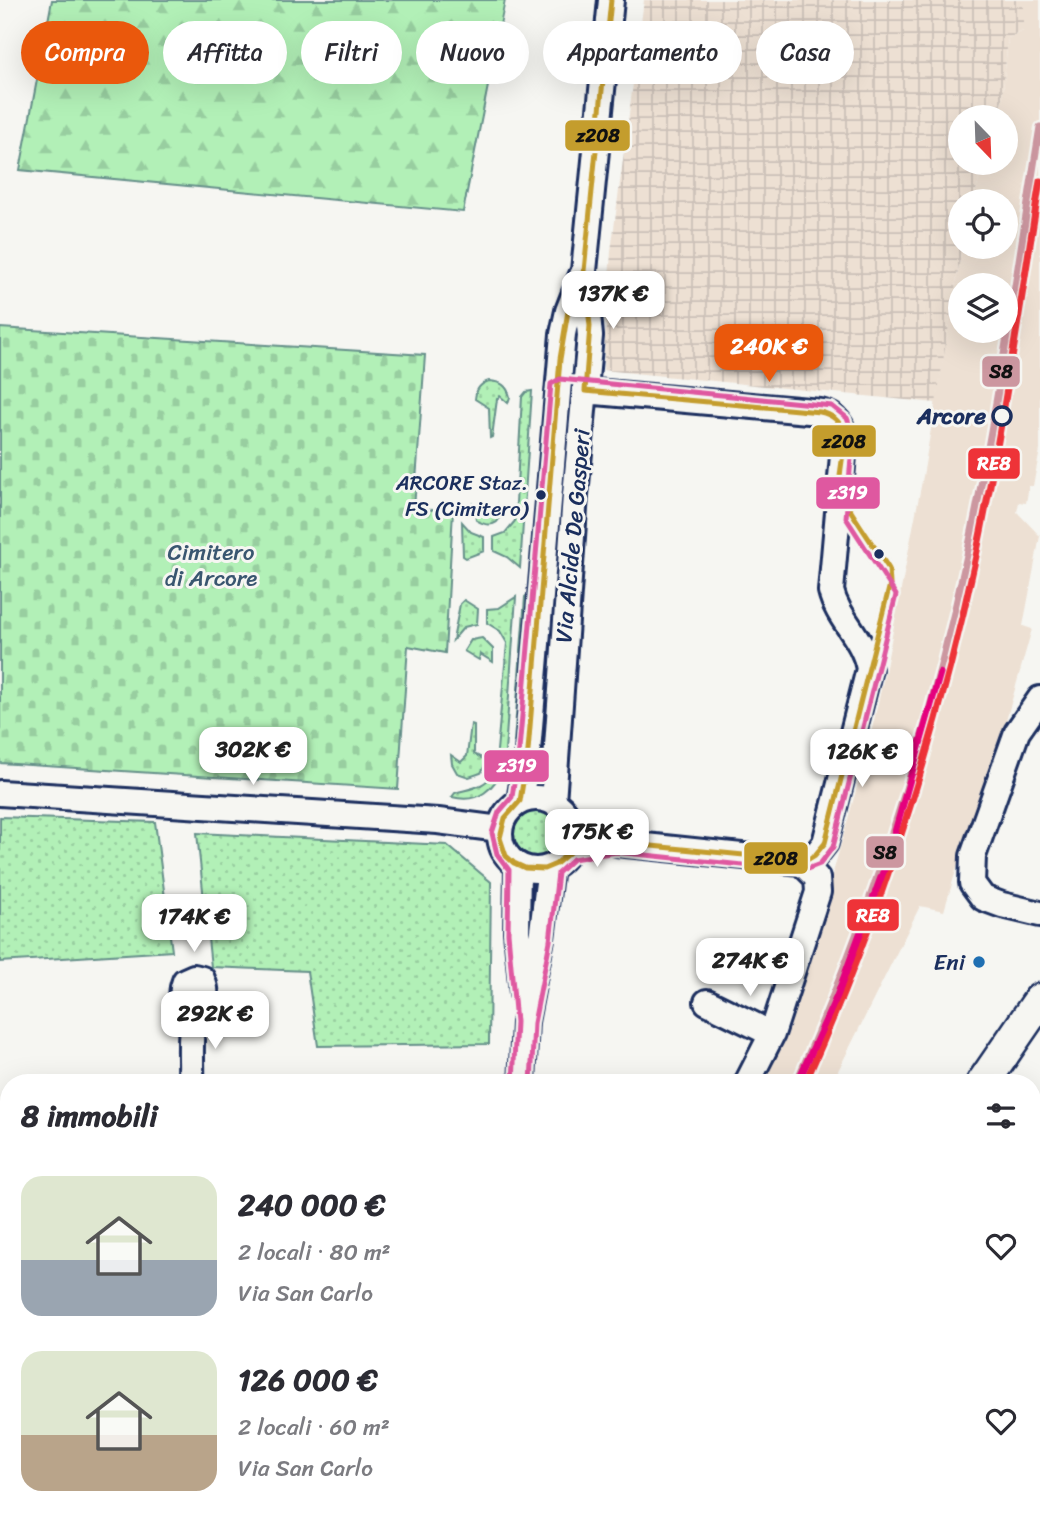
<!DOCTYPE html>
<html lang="it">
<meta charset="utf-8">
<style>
:root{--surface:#fff;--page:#f2f2f3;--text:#2b2b33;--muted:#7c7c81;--accent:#ea580c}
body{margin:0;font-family:Sriracha,sans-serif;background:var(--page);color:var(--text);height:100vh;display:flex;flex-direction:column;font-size:26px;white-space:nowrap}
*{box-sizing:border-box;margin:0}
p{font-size:23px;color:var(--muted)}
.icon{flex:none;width:38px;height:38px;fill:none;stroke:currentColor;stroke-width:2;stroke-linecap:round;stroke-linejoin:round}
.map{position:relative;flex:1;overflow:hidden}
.panel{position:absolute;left:0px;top:1074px;width:1041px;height:450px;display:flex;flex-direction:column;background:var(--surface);border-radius:28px 28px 0 0;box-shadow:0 7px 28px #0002}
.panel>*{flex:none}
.banner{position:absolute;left:21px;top:21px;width:999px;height:63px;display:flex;gap:14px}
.needle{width:46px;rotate:157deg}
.controls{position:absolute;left:948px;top:105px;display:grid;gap:14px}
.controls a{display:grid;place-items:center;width:70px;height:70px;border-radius:50%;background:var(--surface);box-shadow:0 7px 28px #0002;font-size:35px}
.price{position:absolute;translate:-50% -60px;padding:0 16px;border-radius:14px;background:#fff;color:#222;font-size:23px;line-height:46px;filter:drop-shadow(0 2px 4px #0008)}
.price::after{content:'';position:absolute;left:50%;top:42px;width:21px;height:16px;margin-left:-10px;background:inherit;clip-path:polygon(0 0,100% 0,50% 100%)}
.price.selected{background:var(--accent);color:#fff}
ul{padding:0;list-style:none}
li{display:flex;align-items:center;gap:21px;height:175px;padding:0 21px}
li span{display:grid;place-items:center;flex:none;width:196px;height:140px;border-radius:21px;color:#555}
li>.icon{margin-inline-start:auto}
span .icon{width:84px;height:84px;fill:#fffc;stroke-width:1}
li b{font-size:30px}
h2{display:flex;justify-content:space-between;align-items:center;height:84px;padding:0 21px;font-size:30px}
.tag{padding:0 24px;border-radius:32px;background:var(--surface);box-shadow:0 7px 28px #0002;font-size:24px;line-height:63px}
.tag.selected{background:var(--accent);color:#fff}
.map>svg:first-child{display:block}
</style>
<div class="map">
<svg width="1040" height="1523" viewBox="0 0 1040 1523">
<defs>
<pattern id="industrial-grid" width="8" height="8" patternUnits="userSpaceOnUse" patternTransform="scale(1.75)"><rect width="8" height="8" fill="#ede0d3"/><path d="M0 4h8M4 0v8" fill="none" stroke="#cbc0b8"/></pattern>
<pattern id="grass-dots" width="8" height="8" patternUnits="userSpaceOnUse" patternTransform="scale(1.75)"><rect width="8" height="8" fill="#b2f0b7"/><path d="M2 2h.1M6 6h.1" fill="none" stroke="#98cea0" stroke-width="1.8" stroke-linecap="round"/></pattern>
<pattern id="forest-firs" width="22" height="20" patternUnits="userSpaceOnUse" patternTransform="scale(1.75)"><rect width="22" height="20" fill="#b2f0b7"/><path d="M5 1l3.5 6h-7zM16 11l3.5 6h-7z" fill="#98cea0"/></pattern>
<pattern id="cemetery-stones" width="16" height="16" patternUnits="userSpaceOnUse" patternTransform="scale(1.75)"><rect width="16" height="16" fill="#b2f0b7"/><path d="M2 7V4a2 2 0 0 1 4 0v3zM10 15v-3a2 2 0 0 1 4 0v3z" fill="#98cea0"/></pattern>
</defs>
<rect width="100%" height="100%" fill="#f6f6f2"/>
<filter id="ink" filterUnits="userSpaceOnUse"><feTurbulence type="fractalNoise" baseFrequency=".0143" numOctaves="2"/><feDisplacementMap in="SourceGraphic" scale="14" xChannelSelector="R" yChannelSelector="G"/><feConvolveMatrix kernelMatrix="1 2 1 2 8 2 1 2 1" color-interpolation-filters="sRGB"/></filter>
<g filter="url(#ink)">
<path fill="#ede0d3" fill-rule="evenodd" d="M 1023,0 L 1040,0 L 1040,450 L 1033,486 L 1029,486 L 1026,503 L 1019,502 L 1017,512 L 1040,536 L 1023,626 L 1032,629 L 1002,735 L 962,850 L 944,911 L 920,906 L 832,1083 L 761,1083 L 775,1053 L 824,905 L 867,751 L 885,672 L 923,476 L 962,247 L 1006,247 L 1006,201 L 973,201 L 984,163 L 1006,163 L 1006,117 L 997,117 L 1002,101 L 1008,38 L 1023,31 ZM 961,285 L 1006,285 L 1006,331 L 961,331 Z
M 515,1516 L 588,1516 L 584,1523 L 510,1523 Z"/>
<path fill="url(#industrial-grid)" d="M 644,0 L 1023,0 L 1023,31 L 1008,38 L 1002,101 L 997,117 L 961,117 L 961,163 L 984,163 L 973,201 L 961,201 L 962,247 L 936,403 L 603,370 L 611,251 Z"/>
<path fill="url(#grass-dots)" stroke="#66908a" stroke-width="2" d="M 489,381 C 501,382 507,385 510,397 L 508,403 L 500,396 L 497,399 L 492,437 L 490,438 L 489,408 L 475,399 C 476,389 480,384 489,381 Z
M 532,391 L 520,568 L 507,557 L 494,551 L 494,537 L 505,533 L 515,521 L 522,397 L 526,392 Z
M 473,504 L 488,513 L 502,509 C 501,526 489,528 476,520 Z
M 462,522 L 471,532 L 484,537 L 484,551 L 466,558 L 463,556 Z
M 529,593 L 523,742 L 514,742 L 525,597 Z
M 547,596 L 558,596 L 548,743 L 536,742 Z
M 516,597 L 504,766 C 494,789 479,804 452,797 L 455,793 C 472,788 484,788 495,772 L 507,643 L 500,631 L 487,623 L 487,609 L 499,608 Z
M 464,600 L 478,609 L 477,624 L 464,627 L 453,640 L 460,604 Z
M 482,638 L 493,649 L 493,662 L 480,654 L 479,660 L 464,651 L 471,640 Z
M 471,724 L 474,725 L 474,754 L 487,761 L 481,773 L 469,777 L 457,773 L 452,764 L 451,755 L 461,762 L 467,756 Z
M514 834a22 22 0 1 1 44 0a22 22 0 1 1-44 0Z
M 0,817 L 155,822 L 172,951 L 0,962 Z
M 197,833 L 447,845 L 491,882 L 489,1044 L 318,1046 L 307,971 L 211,967 Z"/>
<path fill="url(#forest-firs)" stroke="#66908a" stroke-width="2" d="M 52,0 L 505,0 L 463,212 L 20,170 Z"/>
<path fill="url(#cemetery-stones)" stroke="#66908a" stroke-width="2" d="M 0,328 L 425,355 L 414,509 L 453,511 L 445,653 L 408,646 L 398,789 L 0,763 Z"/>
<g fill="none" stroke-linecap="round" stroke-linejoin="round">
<g stroke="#1b2f5e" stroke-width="30">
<path id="minor" d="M 1040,699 L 1017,732 L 973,856 L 972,883 L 983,898 L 1002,905 L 1040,914
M 0,793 L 438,821 L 500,829
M500 834a36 36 0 1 1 72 0a36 36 0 1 1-72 0Z
M 520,801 L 528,751 L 563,334 L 568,311 L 582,275
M 553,802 L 575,495 L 590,336 L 584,271 L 611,0
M 571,825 L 616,843 L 801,862 L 814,857 L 825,843 L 869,669 C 864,638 838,620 831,591 L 844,444 C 844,426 838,416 820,412 L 585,391
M 518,866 L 517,932 L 523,994
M 707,1002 L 772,1034
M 191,1083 C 192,1063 189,1040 193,1020 C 197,1002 212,1002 202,979 L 194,977 L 185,981 C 179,996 184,1006 193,1018
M 522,1083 L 525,1022 L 541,939 L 550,867
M 747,1083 L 772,1034 L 818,892 L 817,878 L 801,862
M 1032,1169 L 1040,1154
M 0,1229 L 9,1230
M 0,1506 L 9,1506
M 124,1516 L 225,1523
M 322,1516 L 416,1521 L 440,1516
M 811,1516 L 838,1523
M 471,1523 L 481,1516
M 983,1523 L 984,1516"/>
</g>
<g stroke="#1b2f5e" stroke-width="37">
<path id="major" d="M 983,1083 L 1040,1000
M 716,1523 L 719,1516"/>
</g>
<use href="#minor" stroke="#f6f6f2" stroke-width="24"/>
<use href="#major" stroke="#f6f6f2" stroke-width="32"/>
<g stroke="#f6f6f2" stroke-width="10">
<path id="bus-1" d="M 584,271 L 590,326 L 585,391 L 820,412 C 861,421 836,463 840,491 C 842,501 881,556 889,569 L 890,584 L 825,843 L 815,855 L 805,861 L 621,843 L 572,850 L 556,864 L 544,869 L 525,868 L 514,863 L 506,856 L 500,838 L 505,818 L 520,801 L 528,751 L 560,359 L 568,311 Z
M 584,271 L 611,0"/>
</g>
<g stroke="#f6f6f2" stroke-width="10">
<path id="bus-2" d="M 513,1083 L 516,1022 L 508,933 L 509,870 L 497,854 L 492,833 L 499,812 L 512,797 L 519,750 L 551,384 L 560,379 L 832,406 L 847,418 L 853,434 L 846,518 L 896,595 L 833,847 L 820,864 L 802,871 L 616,852 L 573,859 L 558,873 L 550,941 L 534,1023 L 531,1083"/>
</g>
<use href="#bus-1" stroke="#c49d2d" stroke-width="5"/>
<use href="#bus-2" stroke="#df58a0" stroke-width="5"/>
<g stroke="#f6f6f2" stroke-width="12">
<path id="rail-1" d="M 796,1083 C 871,913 928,737 967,555 C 997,414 1017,270 1040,127"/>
</g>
<g stroke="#f6f6f2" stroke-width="12">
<path id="rail-2" d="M 805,1083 C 881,914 937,738 976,556 C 1002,432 1020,306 1040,181"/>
</g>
<g stroke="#f6f6f2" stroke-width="12">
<path id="rail-3" d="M 799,1079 L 837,996 L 886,864 L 940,673"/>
</g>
<use href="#rail-1" stroke="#cc97a0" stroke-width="7"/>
<use href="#rail-2" stroke="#ee3338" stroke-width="7"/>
<use href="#rail-3" stroke="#e5007d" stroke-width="7"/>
</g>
</g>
<circle fill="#f6f6f2" stroke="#1b2f5e" stroke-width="3.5" cx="1002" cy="416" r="9"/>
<g fill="#1b2f5e" stroke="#f6f6f2" stroke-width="2.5">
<circle cx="541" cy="495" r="6"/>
<circle cx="879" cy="554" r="6"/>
</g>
<circle fill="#1f6fb2" stroke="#f6f6f2" stroke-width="2.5" cx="979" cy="962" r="7"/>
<g text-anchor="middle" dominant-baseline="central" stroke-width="6" stroke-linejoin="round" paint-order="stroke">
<g font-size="21" fill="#1b2f5e" stroke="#f6f6f2" text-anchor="end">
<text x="528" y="483">ARCORE Staz.<tspan x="528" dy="26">FS (Cimitero)</tspan></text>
</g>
<g font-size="23" font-weight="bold" fill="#1b2f5e" stroke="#f6f6f2" text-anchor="end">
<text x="986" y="416">Arcore</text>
</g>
<g font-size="23" fill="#1b2f5e" stroke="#f6f6f2">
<text transform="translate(573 536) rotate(-85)">Via Alcide De Gasperi</text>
</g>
<g font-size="23" fill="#395670" stroke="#f6f6f2">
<text x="211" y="552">Cimitero<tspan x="211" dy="26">di Arcore</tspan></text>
</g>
<g font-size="23" fill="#1b2f5e" stroke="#f6f6f2" text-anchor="end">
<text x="965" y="962">Eni</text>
</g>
</g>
<g stroke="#f6f6f2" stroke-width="2.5">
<rect x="564" y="119" width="67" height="33" rx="7" fill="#c49d2d"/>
<rect x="981" y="355" width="40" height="33" rx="7" fill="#cc97a0"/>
<rect x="811" y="424" width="66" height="34" rx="7" fill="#c49d2d"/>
<rect x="967" y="447" width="54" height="33" rx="7" fill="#ee3338"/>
<rect x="815" y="476" width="66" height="34" rx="7" fill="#df58a0"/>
<rect x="483" y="749" width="67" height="34" rx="7" fill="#df58a0"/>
<rect x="865" y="835" width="40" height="34" rx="7" fill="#cc97a0"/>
<rect x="743" y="841" width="66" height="34" rx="7" fill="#c49d2d"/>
<rect x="846" y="898" width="54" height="34" rx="7" fill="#ee3338"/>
</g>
<g font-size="19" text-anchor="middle" font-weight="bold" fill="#fff">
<text x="994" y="470">RE8</text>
<text x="848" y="499">z319</text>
<text x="517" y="772">z319</text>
<text x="873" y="922">RE8</text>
</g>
<g font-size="19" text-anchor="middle" font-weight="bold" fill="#111">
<text x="598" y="142">z208</text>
<text x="1001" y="378">S8</text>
<text x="844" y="448">z208</text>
<text x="885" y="859">S8</text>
<text x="776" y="865">z208</text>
</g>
</svg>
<div class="controls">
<a><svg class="needle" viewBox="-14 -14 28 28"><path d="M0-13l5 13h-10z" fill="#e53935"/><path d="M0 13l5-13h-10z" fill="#7c7c81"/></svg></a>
<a><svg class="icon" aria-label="locate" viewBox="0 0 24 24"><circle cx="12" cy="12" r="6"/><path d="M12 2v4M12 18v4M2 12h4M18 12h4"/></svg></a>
<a><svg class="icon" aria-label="layers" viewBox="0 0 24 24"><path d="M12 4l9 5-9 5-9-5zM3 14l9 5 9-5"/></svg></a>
</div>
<b class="price" style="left:613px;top:331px">137K €</b>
<b class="price selected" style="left:769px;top:384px">240K €</b>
<b class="price" style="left:253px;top:787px">302K €</b>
<b class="price" style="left:862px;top:789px">126K €</b>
<b class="price" style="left:597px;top:869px">175K €</b>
<b class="price" style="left:194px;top:954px">174K €</b>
<b class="price" style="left:750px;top:998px">274K €</b>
<b class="price" style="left:215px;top:1051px">292K €</b>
<div class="banner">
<a class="tag selected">Compra</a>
<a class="tag">Affitta</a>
<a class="tag">Filtri</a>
<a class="tag">Nuovo</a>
<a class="tag">Appartamento</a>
<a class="tag">Casa</a>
</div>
<section class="panel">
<h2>8 immobili<svg class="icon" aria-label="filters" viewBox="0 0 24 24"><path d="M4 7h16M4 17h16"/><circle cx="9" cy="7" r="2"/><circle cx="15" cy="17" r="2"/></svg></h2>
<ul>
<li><span style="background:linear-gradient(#dfe7d0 60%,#9aa5b1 0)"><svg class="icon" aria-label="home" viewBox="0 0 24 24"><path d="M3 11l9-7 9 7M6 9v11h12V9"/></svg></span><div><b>240 000 €</b><p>2 locali · 80 m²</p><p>Via San Carlo</p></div><svg class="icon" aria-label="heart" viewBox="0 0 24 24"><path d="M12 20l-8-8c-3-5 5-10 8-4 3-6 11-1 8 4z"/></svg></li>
<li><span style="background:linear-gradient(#dfe7d0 60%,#b9a48a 0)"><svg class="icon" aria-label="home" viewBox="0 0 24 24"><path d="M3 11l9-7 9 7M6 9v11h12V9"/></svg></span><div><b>126 000 €</b><p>2 locali · 60 m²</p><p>Via San Carlo</p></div><svg class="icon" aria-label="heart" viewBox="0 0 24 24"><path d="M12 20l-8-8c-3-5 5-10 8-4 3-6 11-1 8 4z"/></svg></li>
</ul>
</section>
</div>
